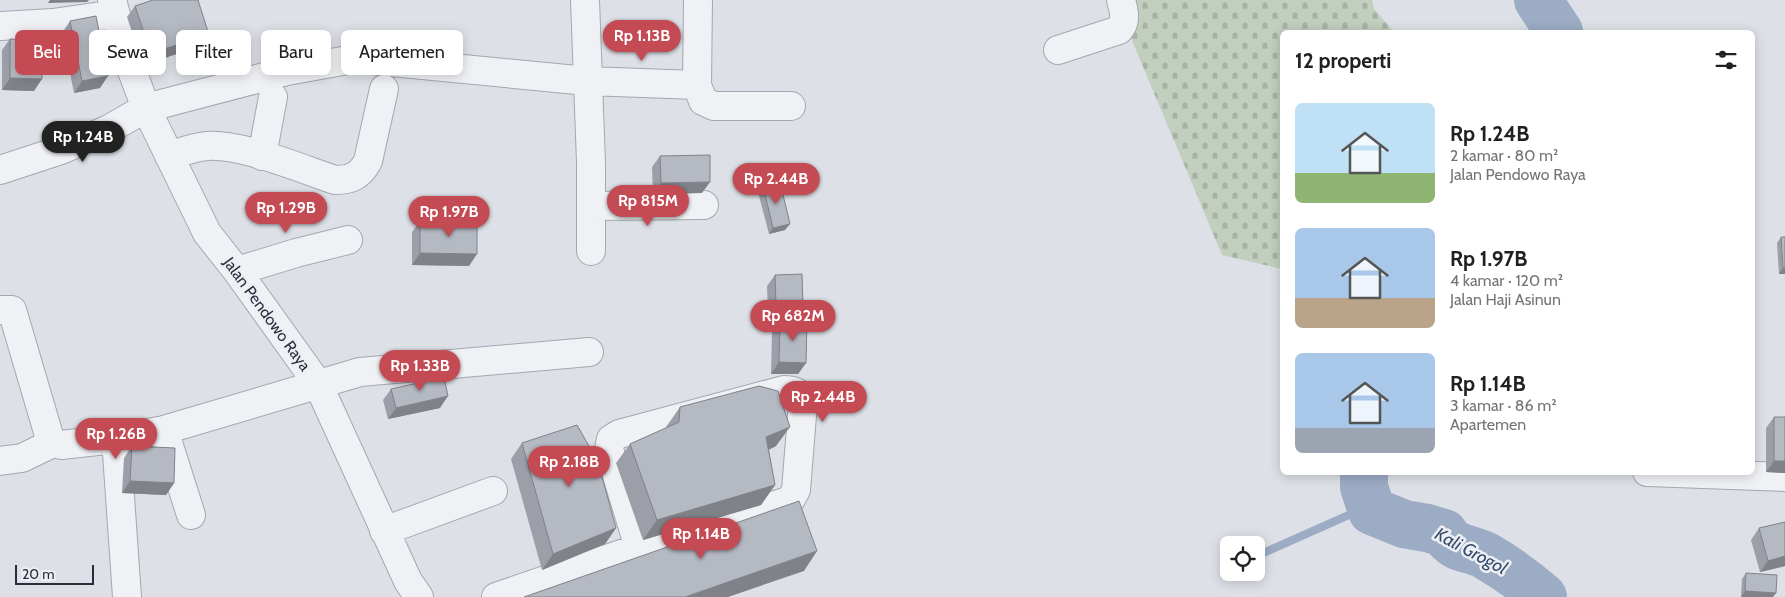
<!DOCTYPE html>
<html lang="id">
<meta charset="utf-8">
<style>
:root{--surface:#fff;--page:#f6f6f6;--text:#202124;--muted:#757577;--accent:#c44a53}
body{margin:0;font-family:Cabin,sans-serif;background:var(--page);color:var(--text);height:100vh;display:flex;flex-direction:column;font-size:19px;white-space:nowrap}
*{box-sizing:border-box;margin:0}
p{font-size:16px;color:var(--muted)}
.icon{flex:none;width:28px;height:28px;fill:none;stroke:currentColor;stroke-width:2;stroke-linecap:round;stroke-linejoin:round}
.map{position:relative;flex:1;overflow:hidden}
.panel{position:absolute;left:1280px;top:30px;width:475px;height:445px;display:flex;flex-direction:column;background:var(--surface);border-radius:8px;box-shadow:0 2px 12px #0003}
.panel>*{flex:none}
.guide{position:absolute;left:15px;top:30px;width:475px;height:45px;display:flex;gap:10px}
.tools{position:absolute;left:1220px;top:536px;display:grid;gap:10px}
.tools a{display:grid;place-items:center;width:45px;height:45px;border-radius:8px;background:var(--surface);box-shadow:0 2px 12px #0003;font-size:25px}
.scale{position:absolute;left:15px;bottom:12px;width:79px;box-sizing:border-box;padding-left:5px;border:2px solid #282e3c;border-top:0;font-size:14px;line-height:18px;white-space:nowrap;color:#282e3c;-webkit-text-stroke:4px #edeff4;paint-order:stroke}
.price{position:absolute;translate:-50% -42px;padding:0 11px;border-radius:18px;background:var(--accent);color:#fff;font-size:16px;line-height:32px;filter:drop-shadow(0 1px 2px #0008)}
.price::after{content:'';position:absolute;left:50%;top:30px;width:15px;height:11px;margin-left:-8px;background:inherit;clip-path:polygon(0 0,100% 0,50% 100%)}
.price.current{background:#222;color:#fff}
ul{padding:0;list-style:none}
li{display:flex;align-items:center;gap:15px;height:125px;padding:0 15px}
li span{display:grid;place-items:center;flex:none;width:140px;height:100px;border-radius:8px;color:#555}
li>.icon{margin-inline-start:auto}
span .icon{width:60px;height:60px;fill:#fffc;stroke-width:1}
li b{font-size:21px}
h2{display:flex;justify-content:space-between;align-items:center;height:60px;padding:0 15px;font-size:21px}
.chip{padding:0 18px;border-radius:8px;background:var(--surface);box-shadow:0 2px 12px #0003;font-size:18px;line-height:45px}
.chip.current{background:var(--accent);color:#fff}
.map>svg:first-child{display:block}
</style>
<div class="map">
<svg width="1785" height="597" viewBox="0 0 1785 597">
<defs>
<pattern id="cemetery-stones" width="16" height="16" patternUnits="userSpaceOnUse" patternTransform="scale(1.25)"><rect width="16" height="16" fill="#c2cfbf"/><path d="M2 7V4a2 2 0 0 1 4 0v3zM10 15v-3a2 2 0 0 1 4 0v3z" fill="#a7b2a5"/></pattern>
</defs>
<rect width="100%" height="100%" fill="#dde0e6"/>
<path fill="url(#cemetery-stones)" d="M 1115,0 L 1372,0 L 1374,9 L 1394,32 L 1282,32 L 1282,269 L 1222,255 Z"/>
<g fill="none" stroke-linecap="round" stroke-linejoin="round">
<path stroke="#9bacc4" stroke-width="8" d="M 1261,554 L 1351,514 L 1369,502"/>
<path stroke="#9bacc4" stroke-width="48" d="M 1538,0 L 1559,32
M 1364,472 L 1364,487 L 1372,511 L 1404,524 L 1427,528 L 1444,533 C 1455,551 1470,547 1486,556 C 1507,568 1526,582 1543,597"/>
<g stroke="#a3a7b0" stroke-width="30">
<path id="minor" d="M 112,0 L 129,63 L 146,108 L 207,233 L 237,271 L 318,384 L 408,581 L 419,597
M 585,0 L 591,163 L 591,251
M 698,0 L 697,85 L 703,101 L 714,106 L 791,106
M 0,26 L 53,23 L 108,15
M 1058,50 L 1119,30 C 1127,21 1124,11 1121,0
M 169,156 C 181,152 194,147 207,146 C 240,143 302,169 335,180 C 351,180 360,176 368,161 L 384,89
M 262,156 L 273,97
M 0,170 L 61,150 L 109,129 L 146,108 L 287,71 L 348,60 L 371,60 L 587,81 L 697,85
M 591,206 L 704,205
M 237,271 L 296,253 L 348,240
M 0,310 L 12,310 L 50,439 L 53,443 L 61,445 L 116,439 L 164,430 L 360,372 L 589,352
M 164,430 L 191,515
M 116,439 L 127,597
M 0,461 L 22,458 L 53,443
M 1647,472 L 1785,477
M 384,531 L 493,491
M 496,597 L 639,548 L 788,501 L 791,499 L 796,490 L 803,403 C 801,392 794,390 784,390 L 619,434 L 611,439 L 609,449 L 639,548"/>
</g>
<use href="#minor" stroke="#f0f1f5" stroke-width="28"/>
</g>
<path fill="#9c9fa7" d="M 135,6 L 209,35 L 201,46 L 143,65 L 127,17 Z
M 70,21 L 100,88 L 74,93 L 62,33 Z
M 10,39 L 34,91 L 2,90 L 2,50 Z
M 660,156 L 702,193 L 653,194 L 652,167 Z
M 763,186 L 785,230 L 769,234 L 758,192 Z
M 420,221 L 469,266 L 412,265 L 412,232 Z
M 1781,237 L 1785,237 L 1785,274 L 1779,274 L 1777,243 Z
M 775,275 L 803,305 L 795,316 L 768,317 L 767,286 Z
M 780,321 L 806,363 L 798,374 L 771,374 L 772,333 Z
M 391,389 L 440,408 L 388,419 L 383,400 Z
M 680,407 L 776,446 L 769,450 L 775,485 L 761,505 L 643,540 L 616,463 L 630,444 L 666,428 L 666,427 Z
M 1774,417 L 1785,417 L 1785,473 L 1766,472 L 1766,428 Z
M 522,443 L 616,528 L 605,544 L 542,570 L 511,459 Z
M 132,446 L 174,483 L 166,495 L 122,493 L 124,458 Z
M 1785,522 L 1785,566 L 1760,572 L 1751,540 L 1759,528 Z
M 1746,573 L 1773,597 L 1741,597 L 1742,579 Z"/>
<path fill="#7f8288" d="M 50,0 L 89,0 L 87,2 L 48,3 Z
M 209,35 L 201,46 L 143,65 L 151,53 Z
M 108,76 L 100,88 L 74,93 L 82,81 Z
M 10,78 L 42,79 L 34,91 L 2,90 Z
M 710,182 L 702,193 L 653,194 L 661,183 Z
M 790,224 L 785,230 L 769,234 L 773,228 Z
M 420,253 L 477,254 L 469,266 L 412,265 Z
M 1783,268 L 1785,268 L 1785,274 L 1779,274 Z
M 803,305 L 795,316 L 768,317 L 776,306 Z
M 779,362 L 806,363 L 798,374 L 771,374 Z
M 448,396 L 440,408 L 388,419 L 396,408 Z
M 790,427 L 776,446 L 752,457 L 766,437 Z
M 1774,461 L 1785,461 L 1785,473 L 1766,472 Z
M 130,481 L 174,483 L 166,495 L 122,493 Z
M 775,485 L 761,505 L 643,540 L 657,520 Z
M 616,528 L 605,544 L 542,570 L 553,554 Z
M 817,551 L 804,571 L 728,597 L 685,597 Z
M 1785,556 L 1785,566 L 1760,572 L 1768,561 Z
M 1745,591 L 1776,593 L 1773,597 L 1741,597 Z"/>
<path fill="#b5b9c2" stroke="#7f8288" d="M 153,0 L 198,0 L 209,35 L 151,53 L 135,6 Z
M 96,16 L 108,76 L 82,81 L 70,21 Z
M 10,39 L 43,40 L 42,79 L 10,78 Z
M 710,155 L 710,182 L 661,183 L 660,156 Z
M 780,182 L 790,224 L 773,228 L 763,186 Z
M 420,221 L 477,222 L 477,254 L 420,253 Z
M 1781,237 L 1785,237 L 1785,268 L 1783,268 Z
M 802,274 L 803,305 L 776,306 L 775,275 Z
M 780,321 L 807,322 L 806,363 L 779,362 Z
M 444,377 L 448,396 L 396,408 L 391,389 Z
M 759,386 L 778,391 L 790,427 L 766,437 L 775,485 L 657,520 L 630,444 L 679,422 L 680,407 Z
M 1774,417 L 1785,417 L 1785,461 L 1774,461 Z
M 577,425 L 598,462 L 616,528 L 553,554 L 522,443 Z
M 132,446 L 175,448 L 174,483 L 130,481 Z
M 799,501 L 817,551 L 685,597 L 524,597 Z
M 1785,522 L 1785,556 L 1768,561 L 1759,528 Z
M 1746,573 L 1777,575 L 1776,593 L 1745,591 Z"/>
<g text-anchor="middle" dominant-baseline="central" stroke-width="5" stroke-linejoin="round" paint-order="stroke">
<g font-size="16" fill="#282e3c" stroke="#edeff4">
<text transform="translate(267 314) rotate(54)">Jalan Pendowo Raya</text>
</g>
<g font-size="18" font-style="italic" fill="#354a6c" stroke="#edeff4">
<text transform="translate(1471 551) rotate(28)">Kali Grogol</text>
</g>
</g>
</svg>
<div class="tools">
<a><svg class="icon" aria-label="locate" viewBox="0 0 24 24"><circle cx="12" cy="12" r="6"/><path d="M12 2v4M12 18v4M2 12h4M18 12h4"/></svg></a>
</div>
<div class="scale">20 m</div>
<b class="price" style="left:642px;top:62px">Rp 1.13B</b>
<b class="price current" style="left:83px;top:163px">Rp 1.24B</b>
<b class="price" style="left:776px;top:205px">Rp 2.44B</b>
<b class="price" style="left:648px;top:227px">Rp 815M</b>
<b class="price" style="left:286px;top:234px">Rp 1.29B</b>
<b class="price" style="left:449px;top:238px">Rp 1.97B</b>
<b class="price" style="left:793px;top:342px">Rp 682M</b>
<b class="price" style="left:420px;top:392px">Rp 1.33B</b>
<b class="price" style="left:823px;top:423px">Rp 2.44B</b>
<b class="price" style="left:116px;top:460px">Rp 1.26B</b>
<b class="price" style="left:569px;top:488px">Rp 2.18B</b>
<b class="price" style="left:701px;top:560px">Rp 1.14B</b>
<div class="guide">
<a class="chip current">Beli</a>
<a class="chip">Sewa</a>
<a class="chip">Filter</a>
<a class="chip">Baru</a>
<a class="chip">Apartemen</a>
</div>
<section class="panel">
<h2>12 properti<svg class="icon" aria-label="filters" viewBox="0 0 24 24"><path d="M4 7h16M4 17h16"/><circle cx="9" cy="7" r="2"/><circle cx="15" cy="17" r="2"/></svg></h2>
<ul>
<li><span style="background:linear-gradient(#bfe0f5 70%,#8fb573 0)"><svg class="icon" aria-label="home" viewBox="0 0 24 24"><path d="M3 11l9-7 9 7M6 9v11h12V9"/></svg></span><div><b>Rp 1.24B</b><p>2 kamar · 80 m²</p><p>Jalan Pendowo Raya</p></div></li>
<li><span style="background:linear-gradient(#a9c7e8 70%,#b9a48a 0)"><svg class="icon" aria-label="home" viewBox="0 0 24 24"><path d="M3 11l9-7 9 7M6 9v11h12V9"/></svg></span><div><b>Rp 1.97B</b><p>4 kamar · 120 m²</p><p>Jalan Haji Asinun</p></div></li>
<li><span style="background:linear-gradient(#a9c7e8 75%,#9aa5b1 0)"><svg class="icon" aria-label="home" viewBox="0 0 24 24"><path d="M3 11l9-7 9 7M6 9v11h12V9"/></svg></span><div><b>Rp 1.14B</b><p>3 kamar · 86 m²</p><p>Apartemen</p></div></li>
</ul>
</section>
</div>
